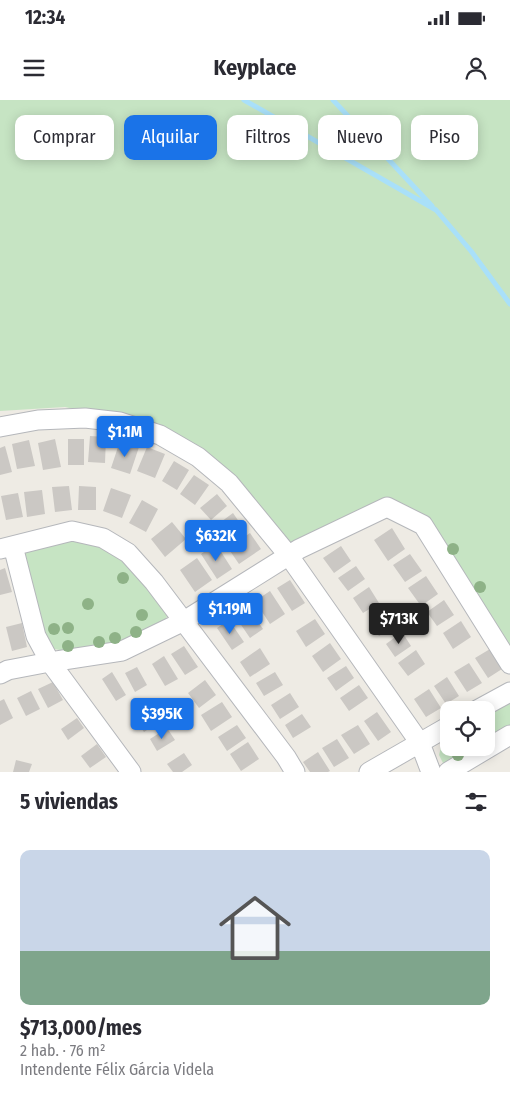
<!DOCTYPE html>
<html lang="es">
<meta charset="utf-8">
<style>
:root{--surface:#fff;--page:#f2f2f3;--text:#2b2b33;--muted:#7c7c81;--line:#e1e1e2;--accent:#1a73e8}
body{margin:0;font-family:"Fira Sans Condensed",sans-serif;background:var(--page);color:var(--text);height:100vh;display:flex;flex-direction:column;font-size:19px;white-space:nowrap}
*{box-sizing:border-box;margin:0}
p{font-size:16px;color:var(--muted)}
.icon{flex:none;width:28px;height:28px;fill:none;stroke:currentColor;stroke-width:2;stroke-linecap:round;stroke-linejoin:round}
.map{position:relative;height:672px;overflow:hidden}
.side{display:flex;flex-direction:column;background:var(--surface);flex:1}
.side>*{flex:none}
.top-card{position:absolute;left:15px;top:15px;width:480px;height:45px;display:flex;gap:10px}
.tools{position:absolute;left:440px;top:601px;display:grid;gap:10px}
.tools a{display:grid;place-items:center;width:55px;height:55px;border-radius:10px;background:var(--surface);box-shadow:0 2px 12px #0003;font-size:25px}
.price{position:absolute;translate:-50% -42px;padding:0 11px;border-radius:5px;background:var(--accent);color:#fff;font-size:16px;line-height:32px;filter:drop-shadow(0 1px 2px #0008)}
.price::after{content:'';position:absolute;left:50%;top:30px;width:15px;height:11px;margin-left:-8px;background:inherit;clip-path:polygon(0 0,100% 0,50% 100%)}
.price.selected{background:#222;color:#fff}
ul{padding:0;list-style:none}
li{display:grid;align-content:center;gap:10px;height:265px;padding:0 20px}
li+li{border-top:1px solid var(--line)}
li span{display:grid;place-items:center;height:155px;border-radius:10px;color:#555}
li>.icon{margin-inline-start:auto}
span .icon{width:90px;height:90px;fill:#fffc;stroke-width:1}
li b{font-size:21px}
h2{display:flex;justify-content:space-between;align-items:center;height:60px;padding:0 20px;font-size:21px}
.chip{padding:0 18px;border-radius:10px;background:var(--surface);box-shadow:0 2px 12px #0003;font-size:18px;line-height:45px}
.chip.selected{background:var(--accent);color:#fff}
.status{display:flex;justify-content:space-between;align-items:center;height:35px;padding:0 25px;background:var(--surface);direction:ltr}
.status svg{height:14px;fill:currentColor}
header{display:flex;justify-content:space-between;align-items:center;height:65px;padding:0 20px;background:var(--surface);font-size:22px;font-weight:700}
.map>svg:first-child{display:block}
</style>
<div class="status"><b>12:34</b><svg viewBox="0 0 49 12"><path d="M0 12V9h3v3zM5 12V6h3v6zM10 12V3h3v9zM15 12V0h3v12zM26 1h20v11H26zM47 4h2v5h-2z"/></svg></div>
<header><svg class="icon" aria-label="menu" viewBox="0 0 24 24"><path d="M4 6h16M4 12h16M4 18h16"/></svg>Keyplace<svg class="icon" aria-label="person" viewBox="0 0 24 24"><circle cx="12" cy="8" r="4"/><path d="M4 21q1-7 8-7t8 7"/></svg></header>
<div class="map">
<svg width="510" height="672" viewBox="0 0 510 672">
<rect width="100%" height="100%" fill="#eeebe4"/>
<path fill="#c6e4c3" d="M 0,0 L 510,0 L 510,551 L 402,410 L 291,443 L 278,436 L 244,393 L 133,323 L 65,307 L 0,311 Z
M 67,437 L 121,452 L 169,510 L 165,522 L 125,540 L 65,551 L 54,549 L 43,535 L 23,452 Z
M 510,602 L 510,629 L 486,644 L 486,617 Z
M 449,640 L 449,648 L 481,648 L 454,665 L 443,663 L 439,655 L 442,643 Z"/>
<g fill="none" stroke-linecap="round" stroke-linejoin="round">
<path stroke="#a9e0f9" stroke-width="5" d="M 244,0 L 436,110 L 471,151 L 510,204
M 333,0 L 432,106"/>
</g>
<path fill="#cbc8c4" d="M 90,336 L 106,337 L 105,363 L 88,362 Z
M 55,339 L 61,367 L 43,370 L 38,343 Z
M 68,339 L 84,339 L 84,365 L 68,365 Z
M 29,340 L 35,366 L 17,369 L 12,344 Z
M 120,341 L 139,347 L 130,374 L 111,368 Z
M 5,346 L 12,372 L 0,375 L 0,348 Z
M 147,347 L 165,354 L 155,378 L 137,371 Z
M 174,361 L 189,370 L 177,390 L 162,381 Z
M 194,375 L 209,385 L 195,405 L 180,394 Z
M 69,386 L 72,410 L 55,412 L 52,387 Z
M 79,386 L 96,387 L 96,410 L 78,410 Z
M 111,388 L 131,395 L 122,418 L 103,411 Z
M 42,390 L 45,414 L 27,417 L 24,392 Z
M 18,393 L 23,417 L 6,420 L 1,396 Z
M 217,394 L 227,406 L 211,420 L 200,408 Z
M 142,400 L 158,409 L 146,432 L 129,423 Z
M 233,413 L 244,429 L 225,443 L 214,427 Z
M 172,422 L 186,439 L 165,457 L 151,439 Z
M 392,428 L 405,449 L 388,461 L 374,440 Z
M 250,433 L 261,449 L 239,464 L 228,448 Z
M 216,444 L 232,469 L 217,479 L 201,454 Z
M 341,446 L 351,461 L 334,473 L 323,458 Z
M 410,454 L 422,471 L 405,482 L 393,465 Z
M 197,458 L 212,480 L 195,492 L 180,470 Z
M 356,466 L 365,479 L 348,491 L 338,478 Z
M 5,468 L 12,492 L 0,495 L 0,470 Z
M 426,476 L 438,494 L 421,506 L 408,488 Z
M 290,480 L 305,503 L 292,511 L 277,488 Z
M 369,487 L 379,503 L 363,513 L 353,498 Z
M 270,491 L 285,514 L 270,524 L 255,501 Z
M 444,500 L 454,515 L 437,526 L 427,512 Z
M 248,507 L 263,529 L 250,538 L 235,516 Z
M 386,510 L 396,525 L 379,536 L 369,521 Z
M 315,519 L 325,534 L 306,547 L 296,531 Z
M 229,520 L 244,542 L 232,550 L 217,528 Z
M 461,521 L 471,537 L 453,549 L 443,533 Z
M 22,523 L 27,547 L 12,551 L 6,527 Z
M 402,532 L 411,546 L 395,557 L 386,544 Z
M 330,543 L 341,559 L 323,572 L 312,556 Z
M 184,546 L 198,567 L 185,575 L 171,554 Z
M 260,548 L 270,564 L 250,577 L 240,562 Z
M 490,549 L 502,569 L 488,578 L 475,558 Z
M 416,550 L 425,564 L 408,576 L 398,563 Z
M 164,556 L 178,579 L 165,586 L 152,564 Z
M 469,563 L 482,583 L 467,592 L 454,572 Z
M 346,566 L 354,578 L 336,591 L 327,578 Z
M 137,567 L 147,585 L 135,592 L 125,573 Z
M 112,572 L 126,595 L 116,601 L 102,579 Z
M 275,572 L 283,585 L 264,596 L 256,583 Z
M 447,577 L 459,596 L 446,604 L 434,586 Z
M 205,580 L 216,595 L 199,608 L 188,593 Z
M 53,582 L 63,600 L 48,608 L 38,589 Z
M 359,585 L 368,598 L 349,611 L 340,598 Z
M 429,589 L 441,608 L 426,617 L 414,599 Z
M 31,591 L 40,609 L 26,616 L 17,598 Z
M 290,593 L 299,607 L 280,619 L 271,605 Z
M 4,599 L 13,618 L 0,625 L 0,601 Z
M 222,602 L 232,617 L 211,631 L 201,615 Z
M 154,607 L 162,620 L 144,632 L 135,619 Z
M 377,612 L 391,632 L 378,641 L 364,621 Z
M 302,614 L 311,627 L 293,638 L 285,625 Z
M 77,618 L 84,628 L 68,640 L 61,629 Z
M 237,625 L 246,638 L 227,651 L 218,637 Z
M 358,625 L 370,644 L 354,654 L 341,635 Z
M 167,628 L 175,640 L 157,651 L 150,639 Z
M 337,639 L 349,658 L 334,667 L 322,648 Z
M 248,642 L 259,659 L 241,671 L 230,654 Z
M 97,644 L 106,657 L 90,668 L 81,656 Z
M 318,652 L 330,671 L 328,672 L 310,672 L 303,662 Z
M 184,653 L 192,665 L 182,672 L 173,672 L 167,664 Z
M 16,660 L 32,664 L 29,672 L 13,672 Z"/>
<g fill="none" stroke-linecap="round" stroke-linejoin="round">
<g stroke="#b5b7bb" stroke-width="21">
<path id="minor" d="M 0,327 L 38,320 L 85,318 L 120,322 L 160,335 L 198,357 L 229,383 L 289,456 L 420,643 L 431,672
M 13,446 L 36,536 L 50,562 L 131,672
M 0,449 L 72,431 L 103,438 L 128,453 L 154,482 L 286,657 L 295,672
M 0,574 L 8,570 L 50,562 L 122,551 L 184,521 L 299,449 L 387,407 L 423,425 L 510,564
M 477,610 L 510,592
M 369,672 L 449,626
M 448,672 L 510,635"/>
</g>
<use href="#minor" stroke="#fff" stroke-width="19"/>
</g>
<g fill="#8eb287">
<circle cx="453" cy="449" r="6"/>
<circle cx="123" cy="478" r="6"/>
<circle cx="480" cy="487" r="6"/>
<circle cx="88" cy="504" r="6"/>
<circle cx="142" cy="515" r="6"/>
<circle cx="68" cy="528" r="6"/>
<circle cx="54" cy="529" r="6"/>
<circle cx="136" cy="532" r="6"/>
<circle cx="115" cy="538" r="6"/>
<circle cx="99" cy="542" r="6"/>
<circle cx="68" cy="546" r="6"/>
<circle cx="458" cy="655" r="6"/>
</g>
</svg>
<div class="tools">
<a><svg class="icon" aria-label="locate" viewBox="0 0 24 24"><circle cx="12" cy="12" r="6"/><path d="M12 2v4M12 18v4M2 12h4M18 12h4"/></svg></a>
</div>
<b class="price" style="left:125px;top:358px">$1.1M</b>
<b class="price" style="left:216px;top:462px">$632K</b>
<b class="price" style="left:230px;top:535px">$1.19M</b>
<b class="price selected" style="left:399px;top:545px">$713K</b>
<b class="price" style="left:162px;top:640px">$395K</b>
<div class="top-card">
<a class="chip">Comprar</a>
<a class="chip selected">Alquilar</a>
<a class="chip">Filtros</a>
<a class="chip">Nuevo</a>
<a class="chip">Piso</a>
</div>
</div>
<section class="side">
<h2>5 viviendas<svg class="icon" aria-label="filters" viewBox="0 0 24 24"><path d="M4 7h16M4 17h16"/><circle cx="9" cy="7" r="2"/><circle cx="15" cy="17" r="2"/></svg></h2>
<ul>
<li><span style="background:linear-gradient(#c9d6e8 65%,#7fa58c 0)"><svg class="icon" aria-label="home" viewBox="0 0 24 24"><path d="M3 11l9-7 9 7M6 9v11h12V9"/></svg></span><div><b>$713,000/mes</b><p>2 hab. · 76 m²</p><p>Intendente Félix Gárcia Videla</p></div></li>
</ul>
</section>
